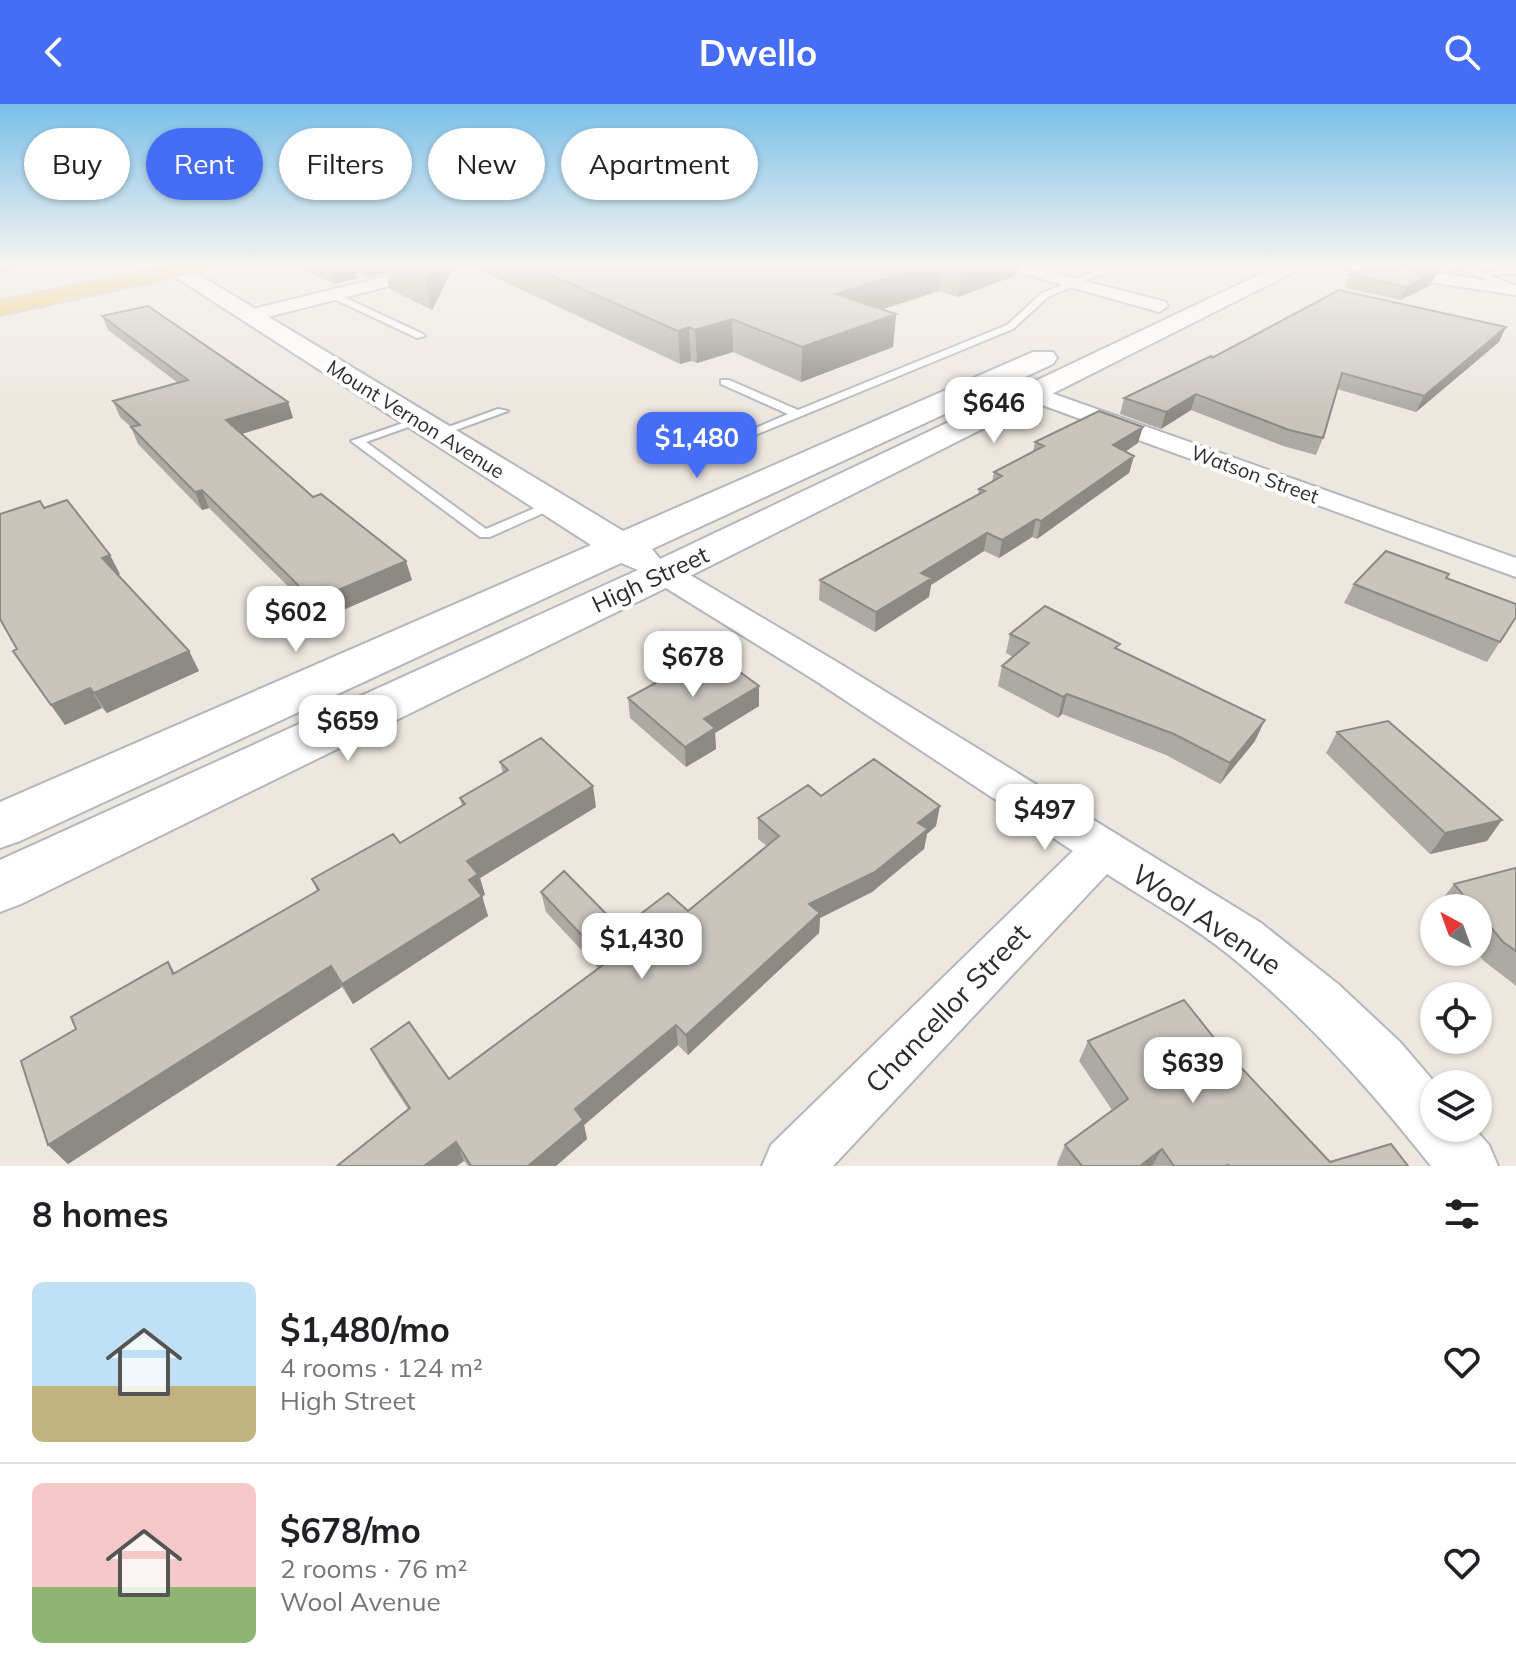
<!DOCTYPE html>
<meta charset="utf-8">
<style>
:root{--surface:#fff;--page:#f2f2f2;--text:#202124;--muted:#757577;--line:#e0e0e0;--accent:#456df5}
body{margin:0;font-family:Mulish,sans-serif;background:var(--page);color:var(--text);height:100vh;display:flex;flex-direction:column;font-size:30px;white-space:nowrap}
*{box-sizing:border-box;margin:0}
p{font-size:26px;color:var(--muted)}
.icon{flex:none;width:44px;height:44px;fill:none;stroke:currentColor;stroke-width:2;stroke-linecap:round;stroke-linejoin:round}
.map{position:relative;height:1062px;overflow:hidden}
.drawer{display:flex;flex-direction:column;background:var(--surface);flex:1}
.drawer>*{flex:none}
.banner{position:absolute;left:24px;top:24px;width:800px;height:72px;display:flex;gap:16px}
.needle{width:52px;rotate:319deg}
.tools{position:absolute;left:1420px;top:790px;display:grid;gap:16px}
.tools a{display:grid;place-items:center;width:72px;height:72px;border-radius:50%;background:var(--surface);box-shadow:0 2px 6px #0004;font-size:40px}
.price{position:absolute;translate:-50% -68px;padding:0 18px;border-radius:16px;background:#fff;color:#222;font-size:26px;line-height:52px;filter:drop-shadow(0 2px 4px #0008)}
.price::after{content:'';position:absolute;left:50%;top:48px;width:24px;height:18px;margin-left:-12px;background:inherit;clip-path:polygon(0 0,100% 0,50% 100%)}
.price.selected{background:var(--accent);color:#fff}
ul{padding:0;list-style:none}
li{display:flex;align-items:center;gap:24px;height:200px;padding:0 32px}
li+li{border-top:2px solid var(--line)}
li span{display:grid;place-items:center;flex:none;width:224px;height:160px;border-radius:12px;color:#555}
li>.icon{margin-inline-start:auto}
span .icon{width:96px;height:96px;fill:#fffc;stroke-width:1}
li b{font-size:34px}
h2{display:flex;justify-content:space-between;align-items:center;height:96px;padding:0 32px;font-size:34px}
.tag{padding:0 28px;border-radius:36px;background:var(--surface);box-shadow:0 2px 6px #0004;font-size:28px;line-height:72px}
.tag.selected{background:var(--accent);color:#fff}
header{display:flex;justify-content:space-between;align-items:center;height:104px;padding:0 32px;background:var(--accent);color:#fff;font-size:36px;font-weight:700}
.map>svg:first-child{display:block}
</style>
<header><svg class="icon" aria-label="back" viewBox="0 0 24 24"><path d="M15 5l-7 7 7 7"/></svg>Dwello<svg class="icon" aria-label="search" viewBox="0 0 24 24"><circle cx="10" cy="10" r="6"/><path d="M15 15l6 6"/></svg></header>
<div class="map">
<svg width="1516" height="1062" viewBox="0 0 1516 1062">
<rect width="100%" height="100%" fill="#ede7df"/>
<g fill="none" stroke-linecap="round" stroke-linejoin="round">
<g stroke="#b2b6bf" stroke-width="4">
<path id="lane" d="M 1110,161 L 1122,161 L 1048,193 L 1013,225 L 738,338 L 728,336 L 788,310 L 721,280 L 721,276 L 729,276 L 798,306 L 1007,221 L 1042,189 Z
M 1451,161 L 1463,161 L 1482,169 L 1516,166 L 1516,170 L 1488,171 L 1516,182 L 1516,187 Z
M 333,188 L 423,230 L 425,232 L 417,234 L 330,193 L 330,189 Z
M 498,305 L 508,307 L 442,331 L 432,329 Z
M 415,315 L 425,317 L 366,338 L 486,425 L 549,398 L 559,398 L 561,401 L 490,433 L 480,433 L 351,337 Z"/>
</g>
<g stroke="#b2b6bf" stroke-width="4">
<path id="street" d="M 432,161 L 462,161 L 460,164 L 248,218 L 239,212 L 241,208 Z
M 993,161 L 1022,161 L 1166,198 L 1168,202 L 1159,208 Z
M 1340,161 L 1385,161 L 1516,181 L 1516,191 L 1348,166 Z
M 995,269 L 1516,454 L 1516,473 L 987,281 L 984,276 L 987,271 Z
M 664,460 L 675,462 L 842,561 L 1261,819 L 1338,880 L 1400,938 L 1436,980 L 1434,1024 L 1474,1024 L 1489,1041 L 1498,1062 L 1431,1062 C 1370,985 1306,913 1229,851 C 1192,821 1147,796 1107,770 L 833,1062 L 762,1062 L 771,1041 L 1073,747 L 816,577 L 653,476 L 648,469 L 653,462 Z"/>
</g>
<g stroke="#b2b6bf" stroke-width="4">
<path id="secondary" d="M 157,161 L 183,161 L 623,427 L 1033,248 L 1053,248 L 1057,254 L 1053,260 L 652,445 L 660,455 L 1280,161 L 1308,161 L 678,478 L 21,800 L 0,808 L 0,756 L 638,466 L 621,459 L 20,737 L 0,744 L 0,698 L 591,441 Z"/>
</g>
<g stroke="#c8c8c8" stroke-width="4">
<path id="primary" d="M 170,161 L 213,161 L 203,167 L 0,211 L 0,197 Z"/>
</g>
<use href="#lane" fill="#fff" fill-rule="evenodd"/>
<use href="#street" fill="#fff" fill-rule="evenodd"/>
<use href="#secondary" fill="#fff" fill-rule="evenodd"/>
<use href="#primary" fill="#edc764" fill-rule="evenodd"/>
</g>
<path fill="#ada9a3" d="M 292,161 L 449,161 L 450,170 L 432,206 L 389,185 L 386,169 L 366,174 L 356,169 L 357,174 L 335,180 Z
M 469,161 L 1019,161 L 1017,171 L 958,193 L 939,187 L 882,205 L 896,210 L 893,243 L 801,278 L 733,248 L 697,259 L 691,257 L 680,260 Z
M 1410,161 L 1462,161 L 1460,168 Z
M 1350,171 L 1431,181 L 1400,196 L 1345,184 Z
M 102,212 L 288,298 L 293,314 L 241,330 L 313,393 L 412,476 L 336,509 L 328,502 L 314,508 L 209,404 L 202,406 L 138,340 L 131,323 L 120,313 L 113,297 L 178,279 L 108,226 Z
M 1499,238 L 1416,308 L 1337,285 L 1323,334 L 1316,351 L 1283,342 L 1191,306 L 1161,325 L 1120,310 L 1124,294 Z
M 1035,338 L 1138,339 L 1125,348 L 1134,352 L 1129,369 L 1037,435 L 1032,433 L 999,454 L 984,447 L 931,481 L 929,493 L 875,528 L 819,496 L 820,476 L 978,391 L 979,385 L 992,378 L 994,368 L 1033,347 Z
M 44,404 L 120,470 L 118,471 L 189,547 L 199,567 L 107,609 L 102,604 L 65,621 L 13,547 L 17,545 Z
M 1449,470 L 1446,474 L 1516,513 L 1487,558 L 1344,499 L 1354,480 Z
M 1010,530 L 1118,546 L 1255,637 L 1220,680 L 1166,651 L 1062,610 L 1058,614 L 998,582 L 1002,562 L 1013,553 L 1006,549 Z
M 676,575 L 759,602 L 715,629 L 716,645 L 686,663 L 630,614 L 628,594 Z
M 1337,628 L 1487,737 L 1430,750 L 1326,649 Z
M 500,658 L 596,703 L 480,774 L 485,791 L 482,792 L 488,812 L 353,900 L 342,883 L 68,1060 L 48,1041 L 76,925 L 168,858 L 175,869 L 317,787 L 312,775 L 400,739 L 462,702 L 460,694 L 503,670 Z
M 821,692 L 936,722 L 927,730 L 924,745 L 872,788 L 820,814 L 819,829 L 688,951 L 678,941 L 584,1021 L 587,1035 L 556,1062 L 468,1062 L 464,1057 L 408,1005 L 381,964 L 371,945 L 449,975 L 598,864 L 546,808 L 541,788 L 621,825 L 688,807 L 767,742 L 758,735 L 758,714 Z
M 1516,765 L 1516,882 L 1510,877 L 1485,858 L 1476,848 L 1478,848 L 1478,804 L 1441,804 L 1438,801 L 1454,780 Z
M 1088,937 L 1219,940 L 1330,1058 L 1408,1062 L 1058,1062 L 1057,1060 L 1065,1041 L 1112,1006 L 1079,957 Z"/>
<path fill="#8d8a84" d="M 0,161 L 36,161 L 0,168 Z
M 330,161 L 354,161 L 357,174 L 335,180 Z
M 363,161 L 384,161 L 386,169 L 366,174 Z
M 433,161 L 449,161 L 450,170 L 432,206 L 426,175 Z
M 930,161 L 942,161 L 939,187 L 834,221 L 836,190 Z
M 967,161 L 1019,161 L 1017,171 L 958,193 L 962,163 Z
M 1437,168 L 1431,181 L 1400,196 L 1406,183 Z
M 896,210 L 893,243 L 801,278 L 802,243 Z
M 732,215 L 733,248 L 697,259 L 695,226 Z
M 689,223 L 691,257 L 680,260 L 678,227 Z
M 1506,223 L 1499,238 L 1416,308 L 1424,292 Z
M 1196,290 L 1191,306 L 1161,325 L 1166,308 Z
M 288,298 L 293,314 L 232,333 L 226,316 Z
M 1143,323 L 1138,339 L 1109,358 L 1113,341 Z
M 1134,352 L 1129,369 L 1037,435 L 1041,417 Z
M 202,386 L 209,404 L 202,406 L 195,388 Z
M 1036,415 L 1032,433 L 999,454 L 1002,436 Z
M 987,429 L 984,447 L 931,481 L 929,493 L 875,528 L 876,508 L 921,469 Z
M 110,451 L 120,470 L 112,473 L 102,454 Z
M 406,457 L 412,476 L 336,509 L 329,490 Z
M 321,483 L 328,502 L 314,508 L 306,489 Z
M 189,547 L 199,567 L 107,609 L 94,589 Z
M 759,582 L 759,602 L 715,629 L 716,645 L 686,663 L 685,643 L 704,615 Z
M 90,584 L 102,604 L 65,621 L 51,601 Z
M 1067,590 L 1062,610 L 1058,614 L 1063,593 Z
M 1265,616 L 1255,637 L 1220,680 L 1230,659 Z
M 593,682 L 596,703 L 480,774 L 485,791 L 482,792 L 488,812 L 353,900 L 342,880 L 469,776 L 467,757 Z
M 940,702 L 936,722 L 927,730 L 924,745 L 872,788 L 820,814 L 819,829 L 688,951 L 686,931 L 809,800 Z
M 1502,716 L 1487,737 L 1430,750 L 1445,729 Z
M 331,862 L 342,883 L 68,1060 L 48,1041 Z
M 676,921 L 678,941 L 584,1021 L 587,1035 L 556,1062 L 528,1062 L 575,1005 Z
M 456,1038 L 464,1057 L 457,1062 L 424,1062 Z
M 1162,1045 L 1152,1062 L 1140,1062 Z"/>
<path fill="#c9c5bd" stroke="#8d8a84" stroke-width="2" d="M 395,161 L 433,161 L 426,175 Z
M 528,161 L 930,161 L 836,190 L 896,210 L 802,243 L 732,215 L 695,226 L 689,223 L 678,227 Z
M 1372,161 L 1388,161 L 1437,168 L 1406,183 L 1350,171 Z
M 1339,186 L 1506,223 L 1424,292 L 1342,269 L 1323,334 L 1289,326 L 1196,290 L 1166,308 L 1124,294 L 1211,252 L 1212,254 Z
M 148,202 L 288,298 L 226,316 L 313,393 L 321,390 L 406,457 L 329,490 L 321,483 L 306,489 L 202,386 L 195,388 L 131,323 L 140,321 L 113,297 L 188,276 L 102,212 Z
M 1099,307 L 1143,323 L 1113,341 L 1134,352 L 1041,417 L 1036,415 L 1002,436 L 987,429 L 921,469 L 932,474 L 876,508 L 820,476 L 985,387 L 979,385 L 1002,372 L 994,368 L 1044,342 L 1035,338 Z
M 67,396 L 110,451 L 102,454 L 189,547 L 94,589 L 90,584 L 51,601 L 13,547 L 17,545 L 0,515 L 0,410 L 40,397 L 44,404 Z
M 1386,447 L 1449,470 L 1446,474 L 1516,500 L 1516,513 L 1500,538 L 1354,480 Z
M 1045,502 L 1120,540 L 1115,544 L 1265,616 L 1230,659 L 1174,630 L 1067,590 L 1063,593 L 1002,562 L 1029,539 L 1010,530 Z
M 718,552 L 759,582 L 704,615 L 715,624 L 685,643 L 628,594 L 670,571 L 676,575 Z
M 1388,617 L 1502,716 L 1445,729 L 1337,628 Z
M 541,634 L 593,682 L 467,757 L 478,770 L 469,776 L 482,792 L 342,880 L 331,862 L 48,1041 L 21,957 L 76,925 L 71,913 L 168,858 L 173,870 L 319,786 L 312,775 L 393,730 L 400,739 L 465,700 L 460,694 L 508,666 L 500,658 Z
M 874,655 L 940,702 L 918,719 L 928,725 L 875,768 L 809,800 L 820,809 L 686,931 L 676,921 L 575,1005 L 583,1016 L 528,1062 L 471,1062 L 456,1038 L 424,1062 L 337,1062 L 410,1004 L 371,945 L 409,918 L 449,975 L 607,858 L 541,788 L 564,767 L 621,825 L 668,789 L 688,807 L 779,732 L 758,714 L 808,681 L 821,692 Z
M 1515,764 L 1516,765 L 1516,847 L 1503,838 L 1478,808 L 1478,804 L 1474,804 L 1454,780 Z
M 1184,896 L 1219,940 L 1330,1058 L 1391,1040 L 1408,1062 L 1229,1062 L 1228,1061 L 1225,1062 L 1174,1062 L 1162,1045 L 1140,1062 L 1082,1062 L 1065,1041 L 1128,995 L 1088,937 Z"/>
<linearGradient id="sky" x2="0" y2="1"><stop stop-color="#7ac0e9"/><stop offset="0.52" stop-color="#f7f4f1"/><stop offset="1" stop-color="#f7f4f1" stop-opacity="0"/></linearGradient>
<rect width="1516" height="310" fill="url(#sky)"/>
<g text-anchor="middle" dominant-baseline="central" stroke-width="8" stroke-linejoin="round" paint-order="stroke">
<g font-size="20" fill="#2c2c2c" stroke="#fff">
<text transform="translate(416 315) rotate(32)">Mount Vernon Avenue</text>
<text transform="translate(1255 370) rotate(20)">Watson Street</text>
</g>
<g font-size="24" fill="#2c2c2c" stroke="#fff">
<text transform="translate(650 475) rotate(-25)">High Street</text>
</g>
<g font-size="28" fill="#2c2c2c" stroke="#fff">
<text transform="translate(1207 815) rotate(34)">Wool Avenue</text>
<text transform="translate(947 904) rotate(-46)">Chancellor Street</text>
</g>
</g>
</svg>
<div class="tools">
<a><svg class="needle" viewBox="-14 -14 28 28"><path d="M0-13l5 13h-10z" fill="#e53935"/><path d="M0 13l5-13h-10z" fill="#757577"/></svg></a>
<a><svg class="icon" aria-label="locate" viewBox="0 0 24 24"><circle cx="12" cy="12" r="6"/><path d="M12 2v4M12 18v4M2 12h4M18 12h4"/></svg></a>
<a><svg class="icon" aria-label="layers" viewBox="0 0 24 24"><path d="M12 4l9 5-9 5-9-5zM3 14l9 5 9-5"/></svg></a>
</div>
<b class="price" style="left:994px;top:341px">$646</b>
<b class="price selected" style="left:697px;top:376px">$1,480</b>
<b class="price" style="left:296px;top:550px">$602</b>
<b class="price" style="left:693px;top:595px">$678</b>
<b class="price" style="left:348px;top:659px">$659</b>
<b class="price" style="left:1045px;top:748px">$497</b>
<b class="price" style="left:642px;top:877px">$1,430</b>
<b class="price" style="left:1193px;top:1001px">$639</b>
<div class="banner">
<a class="tag">Buy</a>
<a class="tag selected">Rent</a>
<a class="tag">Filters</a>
<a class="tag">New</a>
<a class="tag">Apartment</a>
</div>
</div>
<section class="drawer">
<h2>8 homes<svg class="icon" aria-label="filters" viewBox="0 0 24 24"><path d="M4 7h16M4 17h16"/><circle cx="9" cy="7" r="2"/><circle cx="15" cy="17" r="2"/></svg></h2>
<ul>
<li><span style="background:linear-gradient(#bfe0f5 65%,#c2b280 0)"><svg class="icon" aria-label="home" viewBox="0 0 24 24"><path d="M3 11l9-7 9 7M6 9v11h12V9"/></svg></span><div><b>$1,480/mo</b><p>4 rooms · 124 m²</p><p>High Street</p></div><svg class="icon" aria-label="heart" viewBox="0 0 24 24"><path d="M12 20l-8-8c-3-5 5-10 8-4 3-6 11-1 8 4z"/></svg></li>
<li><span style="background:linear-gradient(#f6c9c9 65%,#8fb573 0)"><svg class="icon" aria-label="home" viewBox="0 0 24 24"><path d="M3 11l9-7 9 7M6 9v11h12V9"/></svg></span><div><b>$678/mo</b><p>2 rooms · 76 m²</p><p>Wool Avenue</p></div><svg class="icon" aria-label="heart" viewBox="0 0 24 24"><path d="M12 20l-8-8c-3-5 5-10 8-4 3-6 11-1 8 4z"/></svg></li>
</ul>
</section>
